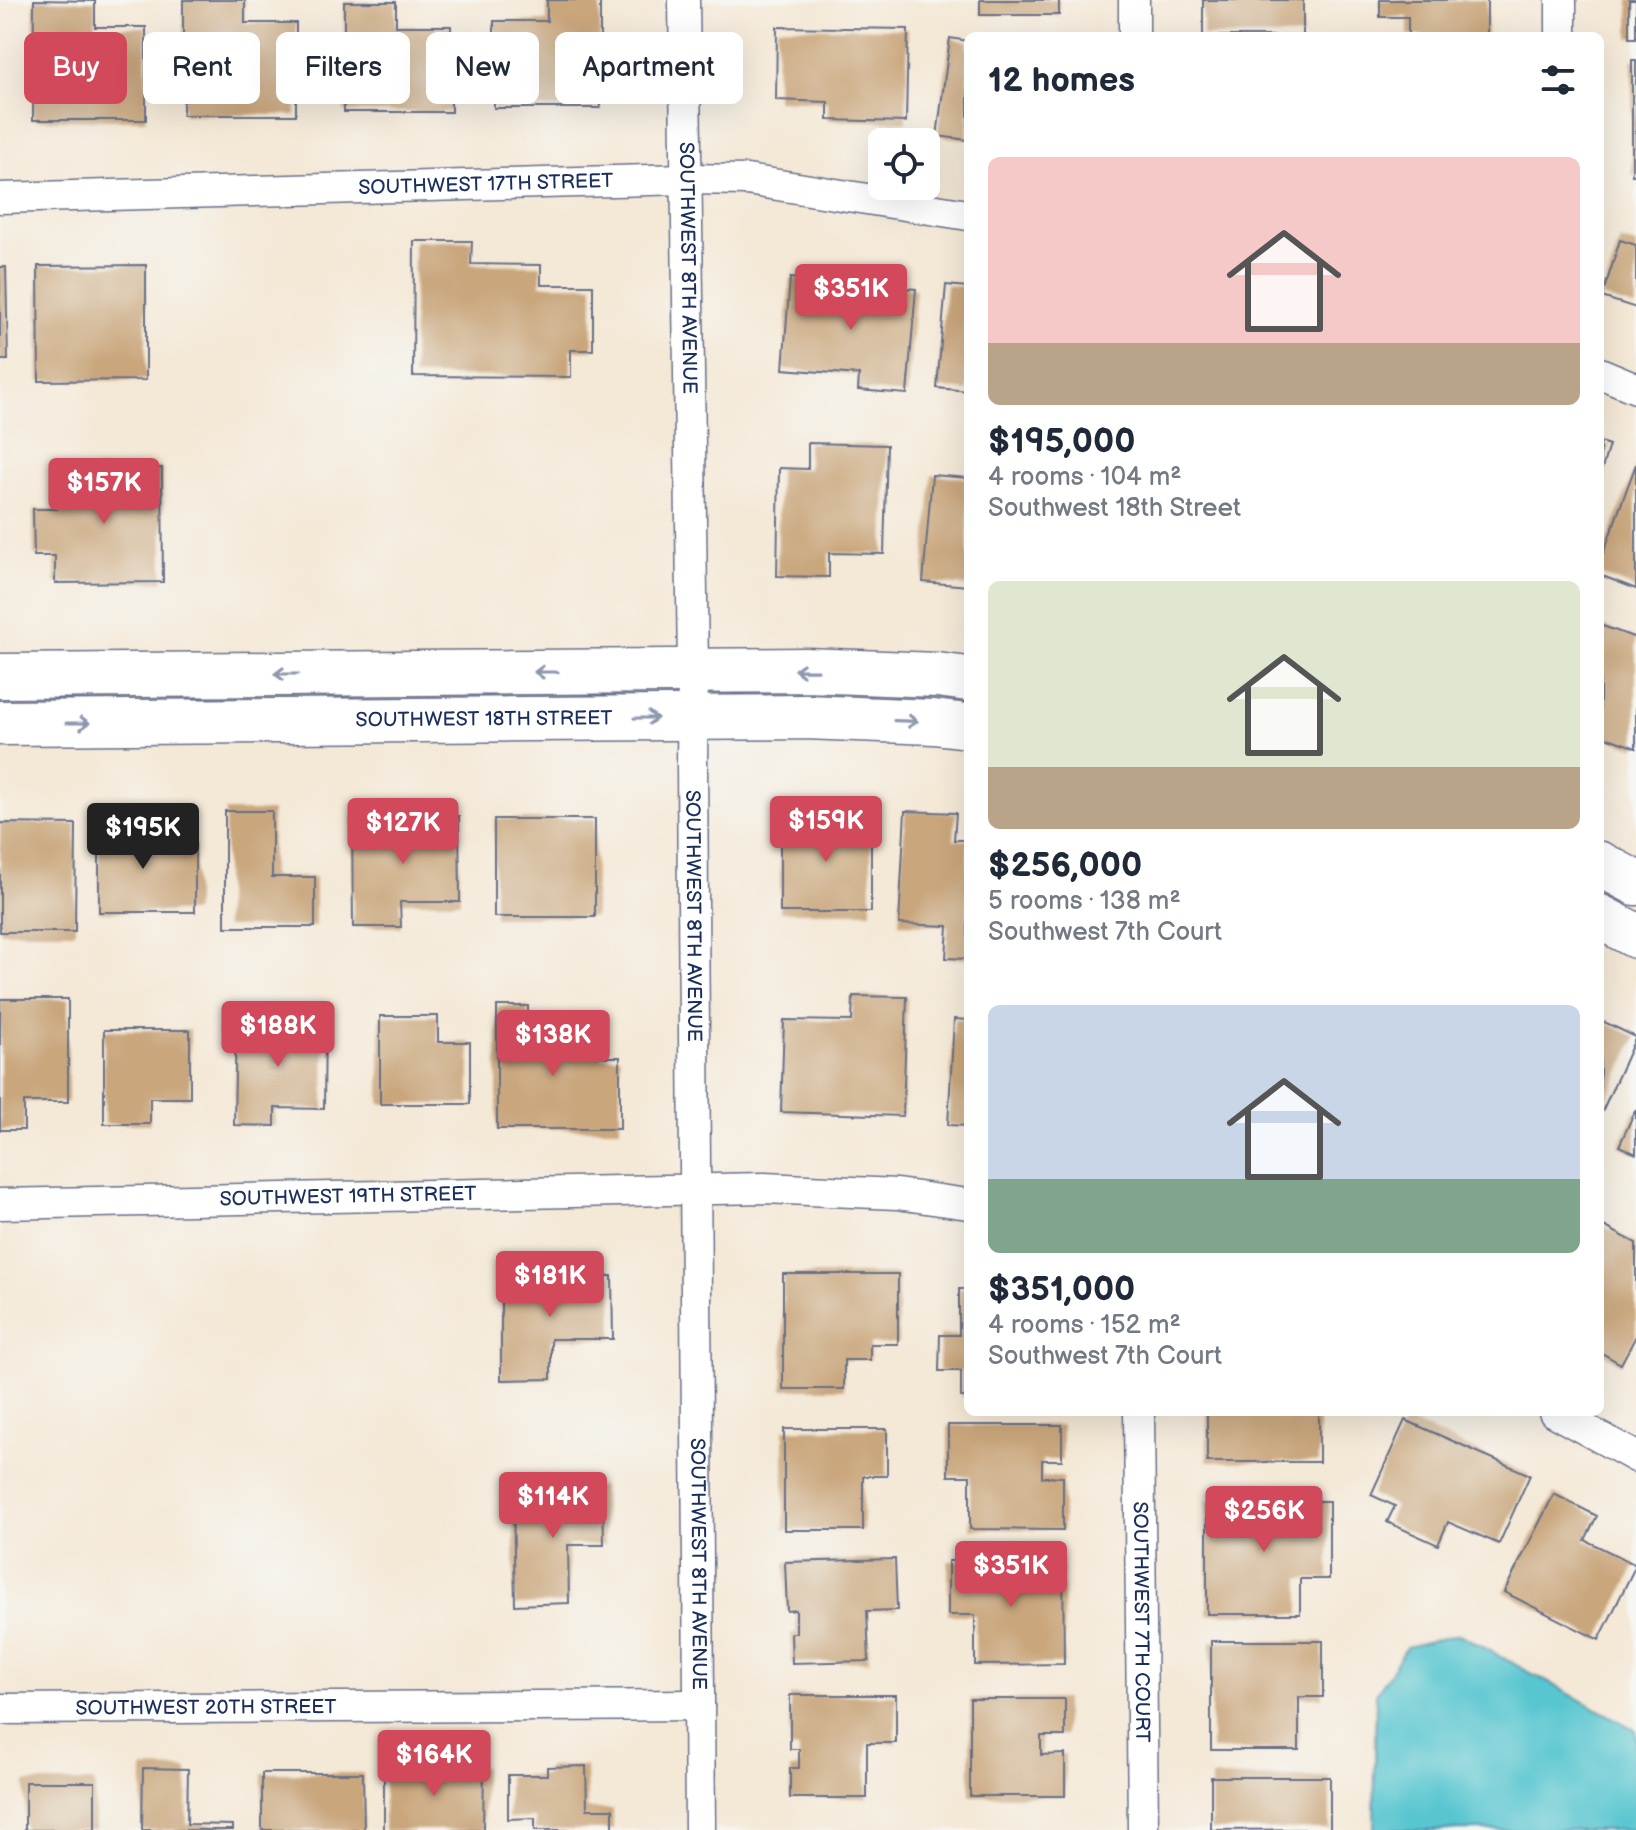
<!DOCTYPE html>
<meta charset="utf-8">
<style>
:root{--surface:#fff;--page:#f2f2f3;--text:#1f2937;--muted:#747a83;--accent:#d1495b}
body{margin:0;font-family:"Balsamiq Sans",sans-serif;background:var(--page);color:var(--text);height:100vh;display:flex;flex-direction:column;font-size:30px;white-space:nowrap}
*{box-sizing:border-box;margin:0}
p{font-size:26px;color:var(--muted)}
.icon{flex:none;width:44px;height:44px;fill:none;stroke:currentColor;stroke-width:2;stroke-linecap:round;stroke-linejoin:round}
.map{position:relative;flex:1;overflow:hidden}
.side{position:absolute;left:964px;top:32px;width:640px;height:1384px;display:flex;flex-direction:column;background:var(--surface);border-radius:12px;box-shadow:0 8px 32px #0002}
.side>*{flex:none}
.hud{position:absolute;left:24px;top:32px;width:760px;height:72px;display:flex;gap:16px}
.controls{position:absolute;left:868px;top:128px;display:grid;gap:16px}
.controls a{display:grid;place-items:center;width:72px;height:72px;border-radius:12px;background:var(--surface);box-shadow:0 8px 32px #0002;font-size:40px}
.price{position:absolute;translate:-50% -68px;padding:0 18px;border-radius:8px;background:var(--accent);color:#fff;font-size:26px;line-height:52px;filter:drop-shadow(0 2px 4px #0008)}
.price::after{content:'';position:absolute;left:50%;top:48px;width:24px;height:18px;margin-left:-12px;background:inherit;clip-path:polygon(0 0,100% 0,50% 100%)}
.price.active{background:#222;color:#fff}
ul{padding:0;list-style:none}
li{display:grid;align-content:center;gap:16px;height:424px;padding:0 24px}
li span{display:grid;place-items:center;height:248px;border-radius:12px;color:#555}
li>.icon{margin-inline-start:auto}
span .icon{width:144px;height:144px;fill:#fffc;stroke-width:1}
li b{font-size:34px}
h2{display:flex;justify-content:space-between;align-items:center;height:96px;padding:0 24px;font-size:34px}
.pill{padding:0 28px;border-radius:12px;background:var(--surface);box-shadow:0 8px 32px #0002;font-size:28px;line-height:72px}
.pill.active{background:var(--accent);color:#fff}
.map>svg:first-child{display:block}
</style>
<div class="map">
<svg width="1636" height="1830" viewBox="0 0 1636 1830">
<rect width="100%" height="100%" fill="#f6f6f2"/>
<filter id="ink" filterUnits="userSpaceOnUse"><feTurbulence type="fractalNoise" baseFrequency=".0125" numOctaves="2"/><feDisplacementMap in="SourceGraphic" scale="16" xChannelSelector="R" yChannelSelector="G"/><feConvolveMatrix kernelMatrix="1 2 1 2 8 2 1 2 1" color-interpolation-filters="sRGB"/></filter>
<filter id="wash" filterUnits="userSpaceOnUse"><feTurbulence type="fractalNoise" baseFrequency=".006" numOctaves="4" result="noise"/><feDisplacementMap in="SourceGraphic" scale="32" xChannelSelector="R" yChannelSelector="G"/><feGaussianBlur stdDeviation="1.8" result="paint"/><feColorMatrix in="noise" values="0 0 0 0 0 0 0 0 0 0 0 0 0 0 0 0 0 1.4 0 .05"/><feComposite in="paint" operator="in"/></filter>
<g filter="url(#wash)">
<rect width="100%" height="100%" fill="#f4e8d6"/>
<path fill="#59c6d0" stroke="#3a7a97" stroke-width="2" d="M 1459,1634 L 1636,1730 L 1636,1830 L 1374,1830 L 1376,1694 L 1407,1647 Z"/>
<g id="blocks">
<path fill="#c9a67b" d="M 34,0 L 95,1 L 95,27 L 146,27 L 146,120 L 33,120 Z
M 183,0 L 245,0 L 245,23 L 296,23 L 296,115 L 183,115 Z
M 547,0 L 600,0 L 600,108 L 494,108 L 494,21 L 547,21 Z
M 980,0 L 1059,0 L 1059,15 L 980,15 Z
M 1203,0 L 1303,0 L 1303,36 L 1203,36 Z
M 1380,0 L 1487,0 L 1487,36 L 1408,36 L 1408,17 L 1380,17 Z
M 1629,0 L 1636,0 L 1636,38 L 1629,38 Z
M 344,2 L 396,2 L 396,26 L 451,26 L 451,112 L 344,112 Z
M 777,27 L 908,29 L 906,122 L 828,120 L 828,102 L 776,100 Z
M 950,38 L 968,41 L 968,140 L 937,136 Z
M 1632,60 L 1636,60 L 1636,175 L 1632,175 Z
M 1620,240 L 1636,245 L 1636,308 L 1602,297 Z
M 414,241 L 472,241 L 471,264 L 541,265 L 541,285 L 593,285 L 593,350 L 571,350 L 571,377 L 413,376 Z
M 146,265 L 146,380 L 39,381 L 38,266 Z
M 0,267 L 6,267 L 8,360 L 0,360 Z
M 790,278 L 916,289 L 907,394 L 858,390 L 859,375 L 783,369 Z
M 946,285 L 968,287 L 968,391 L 937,388 Z
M 1600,442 L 1609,445 L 1601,472 L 1600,472 Z
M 808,443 L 887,445 L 884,554 L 829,553 L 829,577 L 777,576 L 779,468 L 808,469 Z
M 1636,464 L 1636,589 L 1600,575 L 1600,562 Z
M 162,468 L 163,582 L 55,583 L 55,556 L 34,556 L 33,509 L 57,509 L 57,469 Z
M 932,475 L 968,478 L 968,586 L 923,582 Z
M 1600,625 L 1636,638 L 1636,748 L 1600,735 Z
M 225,811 L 272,811 L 272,877 L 315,877 L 315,927 L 225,927 Z
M 905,811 L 956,813 L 954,840 L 968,840 L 968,959 L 946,958 L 948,926 L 899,924 Z
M 399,816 L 459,816 L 460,902 L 400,902 L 401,927 L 353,927 L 352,818 Z
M 780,816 L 871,816 L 871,912 L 780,912 Z
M 99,819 L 146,819 L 146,844 L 195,844 L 195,912 L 99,912 Z
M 494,819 L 595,819 L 595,917 L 494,917 Z
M 0,823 L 76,824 L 75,932 L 0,932 Z
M 853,996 L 907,997 L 903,1116 L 781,1112 L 784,1020 L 852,1021 Z
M 0,999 L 68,999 L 68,1102 L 24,1102 L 24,1130 L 0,1130 Z
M 497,1006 L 528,1006 L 528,1030 L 596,1030 L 596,1057 L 620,1057 L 620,1129 L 497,1129 Z
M 380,1016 L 438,1016 L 438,1042 L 470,1042 L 470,1104 L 380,1104 Z
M 954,1019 L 968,1020 L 968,1126 L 948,1125 Z
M 1600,1020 L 1636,1037 L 1600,1116 Z
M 236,1021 L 325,1022 L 324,1109 L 275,1108 L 275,1126 L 234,1125 Z
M 104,1030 L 190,1030 L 190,1098 L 150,1098 L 150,1124 L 104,1124 Z
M 1636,1109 L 1636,1154 L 1619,1146 Z
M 1600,1224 L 1636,1243 L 1636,1336 L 1621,1364 L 1600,1352 Z
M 783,1274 L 898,1274 L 898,1344 L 870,1344 L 870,1360 L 844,1360 L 844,1389 L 783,1389 Z
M 501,1276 L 612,1276 L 613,1339 L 551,1339 L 551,1379 L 501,1380 Z
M 959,1289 L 968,1289 L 968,1397 L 961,1397 L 961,1371 L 939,1371 L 940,1335 L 959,1335 Z
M 1207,1412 L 1319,1412 L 1319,1462 L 1207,1462 Z
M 1405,1420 L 1530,1475 L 1499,1544 L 1448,1522 L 1438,1545 L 1387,1522 L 1395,1506 L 1371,1495 Z
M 948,1425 L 1062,1425 L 1062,1460 L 1042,1460 L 1042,1477 L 1063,1477 L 1063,1530 L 970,1529 L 970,1476 L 948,1476 Z
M 784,1429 L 887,1429 L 887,1476 L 863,1476 L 863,1530 L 784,1530 Z
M 558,1486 L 603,1486 L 604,1545 L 568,1545 L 569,1603 L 515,1605 L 513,1497 L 559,1496 Z
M 1554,1494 L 1597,1516 L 1585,1540 L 1636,1565 L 1599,1640 L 1504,1592 Z
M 1207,1501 L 1329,1501 L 1329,1579 L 1300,1579 L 1300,1614 L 1207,1614 Z
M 895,1559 L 897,1610 L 867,1611 L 869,1661 L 792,1663 L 791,1633 L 796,1633 L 796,1610 L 787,1611 L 785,1562 Z
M 1063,1560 L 1064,1664 L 975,1665 L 975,1615 L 948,1615 L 948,1561 Z
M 1211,1641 L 1323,1641 L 1323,1697 L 1299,1697 L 1299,1750 L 1211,1750 Z
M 790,1695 L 896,1695 L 896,1743 L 867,1743 L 867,1798 L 790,1798 L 790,1768 L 799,1768 L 799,1749 L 790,1749 Z
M 970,1699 L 1065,1699 L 1065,1736 L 1041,1736 L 1041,1755 L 1065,1754 L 1065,1796 L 970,1796 Z
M 384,1766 L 484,1767 L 483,1830 L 384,1830 Z
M 586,1766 L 587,1809 L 613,1809 L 613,1830 L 535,1830 L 535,1818 L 508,1819 L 508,1775 L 547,1775 L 547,1767 Z
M 143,1768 L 188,1769 L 187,1824 L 233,1825 L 233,1830 L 142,1830 Z
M 262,1773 L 363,1773 L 364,1830 L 262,1830 Z
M 1211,1777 L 1330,1777 L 1330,1829 L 1211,1830 Z
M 25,1782 L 95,1782 L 95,1830 L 25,1830 Z"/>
</g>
</g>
<g filter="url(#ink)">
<use href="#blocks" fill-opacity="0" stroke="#677088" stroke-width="2"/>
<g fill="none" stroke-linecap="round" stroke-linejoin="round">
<g stroke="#677088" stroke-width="33">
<g id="street">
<path id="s1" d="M 684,0 L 693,670 L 692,765 L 700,1830"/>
<path d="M 1134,0 L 1134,36"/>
<path d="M 1561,0 L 1561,36"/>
<path id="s2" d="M 0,198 L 685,179 L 747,180 L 968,215"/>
<path d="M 1600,373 L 1636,388"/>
<path id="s3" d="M 0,1204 L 764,1188 L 897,1194 L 968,1204"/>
<path id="s4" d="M 1139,1412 L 1143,1830"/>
<path d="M 1554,1412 L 1636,1457"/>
<path id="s5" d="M 0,1709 L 699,1705"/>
</g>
</g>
<g stroke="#677088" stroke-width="47">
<g id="secondary">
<path d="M 0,676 L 806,670 L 937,675 L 968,679"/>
<path id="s6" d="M 0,723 L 805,717 L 934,722 L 968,726"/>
<path d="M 1600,864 L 1636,883"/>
<path d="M 1600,917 L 1636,936"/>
</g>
</g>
<use href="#street" stroke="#fff" stroke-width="30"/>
<use href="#secondary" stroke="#fff" stroke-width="44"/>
</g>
<defs><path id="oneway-shaft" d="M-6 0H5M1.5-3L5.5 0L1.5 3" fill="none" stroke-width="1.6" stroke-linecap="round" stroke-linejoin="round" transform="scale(2)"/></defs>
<g stroke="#8d97ae">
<use href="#oneway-shaft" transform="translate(806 670) rotate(-179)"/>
<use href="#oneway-shaft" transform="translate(546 672) rotate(180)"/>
<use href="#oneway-shaft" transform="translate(286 674) rotate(180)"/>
<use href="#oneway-shaft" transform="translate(646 718)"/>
<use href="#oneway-shaft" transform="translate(906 721) rotate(2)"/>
<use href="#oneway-shaft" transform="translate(78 723)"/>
</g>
</g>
<g text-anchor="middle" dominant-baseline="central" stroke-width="6" stroke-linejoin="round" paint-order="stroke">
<g font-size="20" fill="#1b2f5e" stroke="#f6f6f2">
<text stroke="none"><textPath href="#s2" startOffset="486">SOUTHWEST 17TH STREET</textPath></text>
<text stroke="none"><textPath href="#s1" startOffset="268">SOUTHWEST 8TH AVENUE</textPath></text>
<text stroke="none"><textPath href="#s6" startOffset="484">SOUTHWEST 18TH STREET</textPath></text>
<text stroke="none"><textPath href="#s1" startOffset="916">SOUTHWEST 8TH AVENUE</textPath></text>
<text stroke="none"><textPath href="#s3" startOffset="348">SOUTHWEST 19TH STREET</textPath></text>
<text stroke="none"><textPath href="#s1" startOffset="1564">SOUTHWEST 8TH AVENUE</textPath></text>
<text stroke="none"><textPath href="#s4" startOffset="210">SOUTHWEST 7TH COURT</textPath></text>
<text stroke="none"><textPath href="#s5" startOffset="206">SOUTHWEST 20TH STREET</textPath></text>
</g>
</g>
</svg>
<div class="controls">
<a><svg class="icon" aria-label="locate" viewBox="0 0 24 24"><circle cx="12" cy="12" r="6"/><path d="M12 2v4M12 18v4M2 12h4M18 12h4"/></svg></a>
</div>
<b class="price" style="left:851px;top:332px">$351K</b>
<b class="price" style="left:104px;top:526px">$157K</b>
<b class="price" style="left:826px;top:864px">$159K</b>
<b class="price" style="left:403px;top:866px">$127K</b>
<b class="price active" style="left:143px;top:871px">$195K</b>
<b class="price" style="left:278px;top:1069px">$188K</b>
<b class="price" style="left:553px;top:1078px">$138K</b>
<b class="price" style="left:550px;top:1319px">$181K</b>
<b class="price" style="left:553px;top:1540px">$114K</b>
<b class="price" style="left:1264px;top:1554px">$256K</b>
<b class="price" style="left:1011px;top:1609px">$351K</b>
<b class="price" style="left:434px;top:1798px">$164K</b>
<div class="hud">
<a class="pill active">Buy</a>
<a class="pill">Rent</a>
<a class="pill">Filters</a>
<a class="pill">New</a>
<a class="pill">Apartment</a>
</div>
<section class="side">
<h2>12 homes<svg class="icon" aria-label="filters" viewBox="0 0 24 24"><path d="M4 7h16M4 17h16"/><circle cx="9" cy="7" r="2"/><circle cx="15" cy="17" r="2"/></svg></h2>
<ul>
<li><span style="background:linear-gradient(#f6c9c9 75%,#b9a48a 0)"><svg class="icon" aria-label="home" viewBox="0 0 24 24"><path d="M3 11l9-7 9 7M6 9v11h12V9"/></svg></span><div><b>$195,000</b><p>4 rooms · 104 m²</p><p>Southwest 18th Street</p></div></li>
<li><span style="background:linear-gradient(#dfe7d0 75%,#b9a48a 0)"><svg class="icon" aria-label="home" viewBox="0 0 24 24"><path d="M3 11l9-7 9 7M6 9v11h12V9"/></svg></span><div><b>$256,000</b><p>5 rooms · 138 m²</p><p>Southwest 7th Court</p></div></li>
<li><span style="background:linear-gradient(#c9d6e8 70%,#7fa58c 0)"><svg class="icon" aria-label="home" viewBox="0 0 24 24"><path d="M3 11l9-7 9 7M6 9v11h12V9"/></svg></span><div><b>$351,000</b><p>4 rooms · 152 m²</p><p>Southwest 7th Court</p></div></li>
</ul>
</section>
</div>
